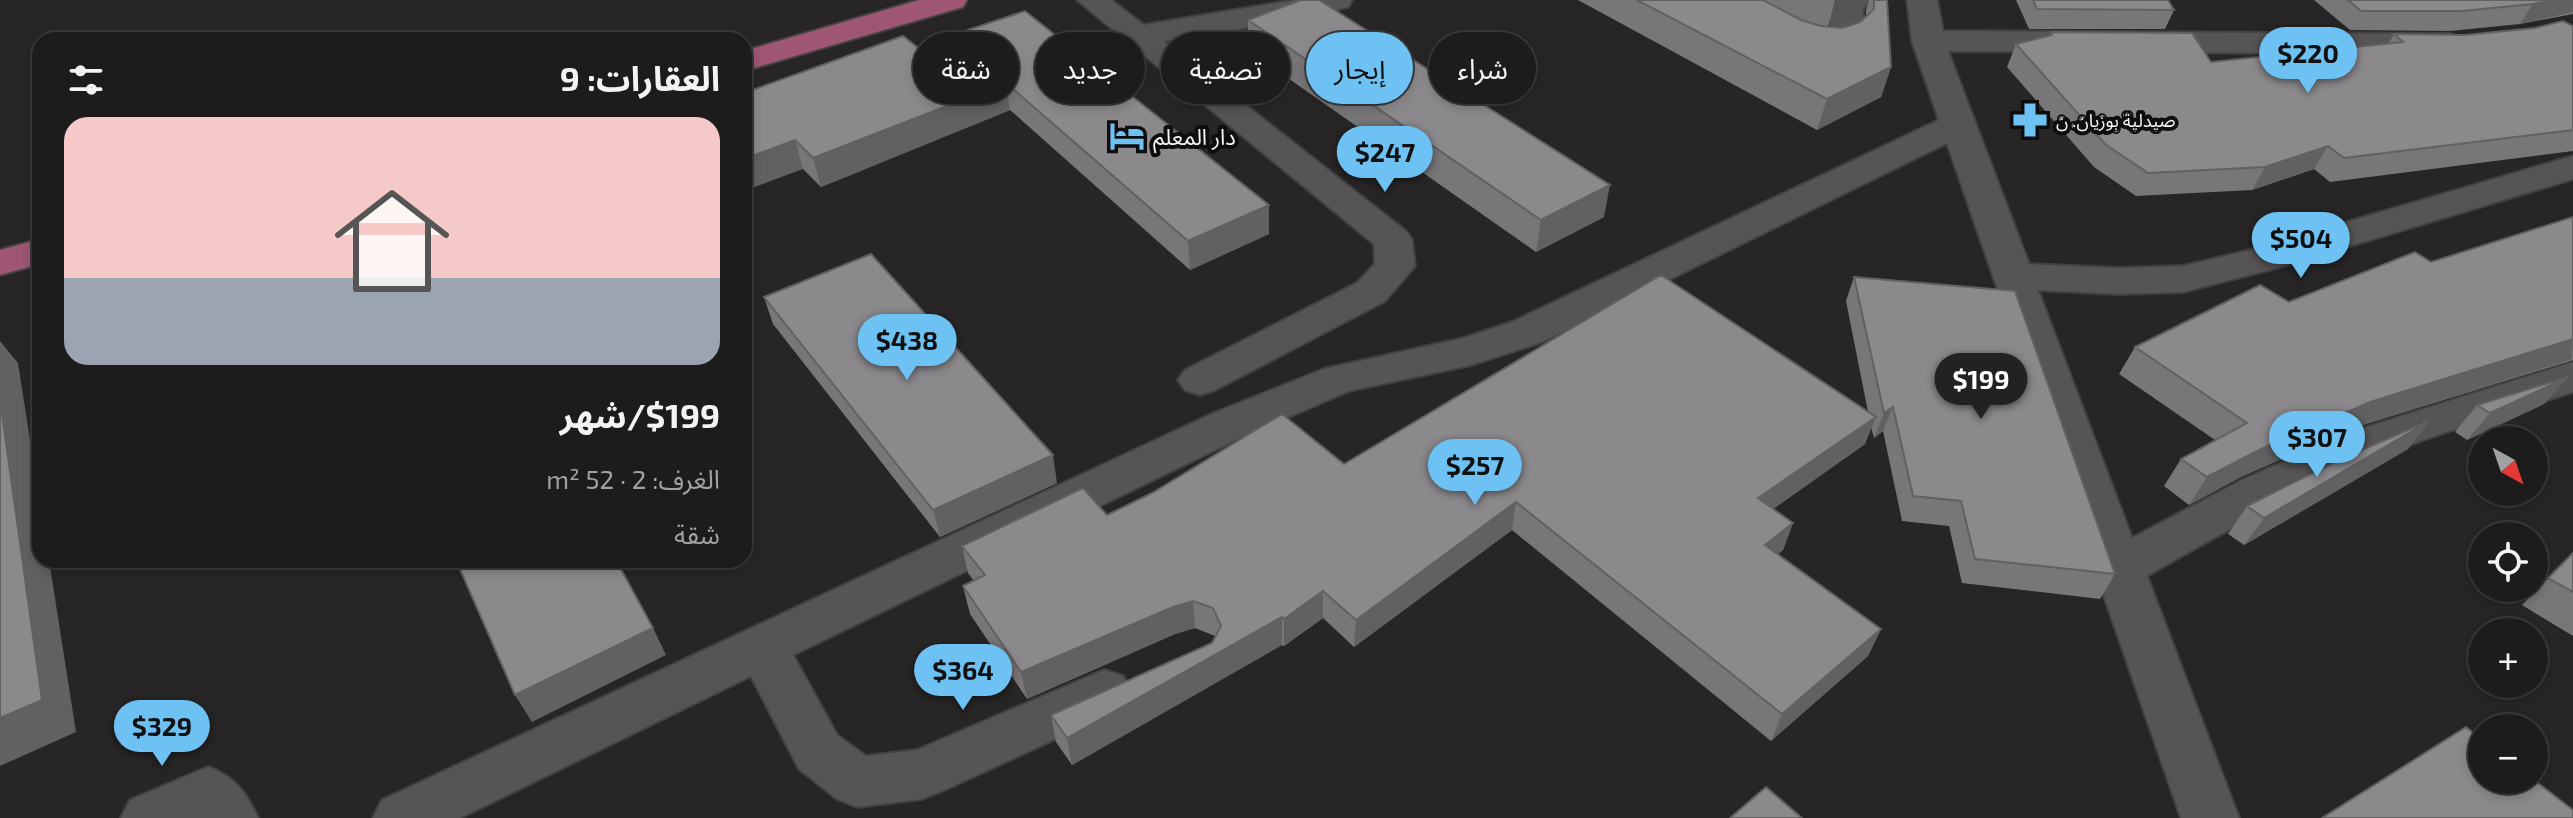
<!DOCTYPE html>
<html lang="ar">
<meta charset="utf-8">
<style>
:root{--surface:#1d1c1c;--page:#2a2929;--text:#f1f3f6;--muted:#a0a1a3;--line:#3b3a3b;--accent:#6dc2f3}
body{margin:0;font-family:"Exo 2","Noto Sans Arabic",sans-serif;background:var(--page);color:var(--text);direction:rtl;height:100vh;display:flex;flex-direction:column;font-size:30px;white-space:nowrap}
*{box-sizing:border-box;margin:0}
p{font-size:26px;color:var(--muted)}
.icon{flex:none;width:44px;height:44px;fill:none;stroke:currentColor;stroke-width:2;stroke-linecap:round;stroke-linejoin:round}
.map{position:relative;flex:1;overflow:hidden;direction:ltr}
.drawer{position:absolute;left:32px;top:32px;width:720px;height:536px;display:flex;flex-direction:column;background:var(--surface);border-radius:24px;box-shadow:0 4px 12px #0003,0 0 0 2px var(--line);direction:rtl}
.drawer>*{flex:none}
.banner{position:absolute;left:776px;top:32px;width:760px;height:72px;direction:rtl;display:flex;gap:16px}
.needle{width:52px;rotate:140deg}
.tools{position:absolute;left:2468px;top:426px;display:grid;gap:16px}
.tools a{display:grid;place-items:center;width:80px;height:80px;border-radius:50%;background:var(--surface);box-shadow:0 4px 12px #0003,0 0 0 2px var(--line);font-size:40px}
.price{position:absolute;translate:-50% -68px;padding:0 18px;border-radius:28px;background:var(--accent);color:#111;font-size:26px;line-height:52px;filter:drop-shadow(0 2px 4px #0008)}
.price::after{content:'';position:absolute;left:50%;top:48px;width:24px;height:18px;margin-left:-12px;background:inherit;clip-path:polygon(0 0,100% 0,50% 100%)}
.price.active{background:#222;color:#fff}
ul{padding:0;list-style:none}
li{display:grid;align-content:center;gap:16px;height:424px;padding:0 32px}
li span{display:grid;place-items:center;height:248px;border-radius:24px;color:#555}
li>.icon{margin-inline-start:auto}
span .icon{width:144px;height:144px;fill:#fffc;stroke-width:1}
li b{font-size:34px}
h2{display:flex;justify-content:space-between;align-items:center;height:96px;padding:0 32px;font-size:34px}
.chip{padding:0 28px;border-radius:36px;background:var(--surface);box-shadow:0 4px 12px #0003,0 0 0 2px var(--line);font-size:28px;line-height:72px}
.chip.active{background:var(--accent);color:#111}
.map>svg:first-child{display:block}
</style>
<div class="map">
<svg width="2573" height="818" viewBox="0 0 2573 818">
<rect width="100%" height="100%" fill="#272526"/>
<g fill="none" stroke-linecap="round" stroke-linejoin="round">
<g stroke="#424142" stroke-width="4">
<path id="minor" d="M 1077,0 L 1111,0 L 1144,25 L 1295,0 L 1352,0 L 1348,7 L 1265,25 L 1164,41 L 1407,232 L 1412,240 L 1415,266 L 1385,301 L 1215,390 L 1200,395 L 1185,390 L 1178,380 L 1185,370 L 1357,283 L 1375,264 L 1374,244 Z
M 1717,0 L 1755,0 L 1819,34 L 1829,35 L 1831,7 L 1836,0 L 1870,0 L 1863,10 L 1863,36 C 1830,83 1758,27 1721,7 Z
M 1907,0 L 1937,0 L 1943,31 L 2448,34 L 2459,37 L 2464,44 L 2459,51 L 2448,54 L 1948,51 L 2029,264 L 2118,268 L 2183,266 L 2255,249 L 2573,156 L 2573,179 L 2280,267 L 2183,292 L 2118,294 L 2038,290 L 2132,538 L 2242,480 L 2351,432 L 2573,362 L 2573,392 C 2509,413 2444,430 2381,456 C 2300,489 2223,532 2147,576 L 2239,818 L 2181,818 L 1947,143 L 1542,342 L 1471,365 L 1349,391 L 1246,435 L 793,655 L 837,735 L 866,756 L 917,750 L 1104,670 L 1123,676 L 1131,692 L 1123,708 L 942,791 L 922,799 L 857,807 L 837,799 L 799,769 L 751,676 L 460,818 L 373,818 L 382,800 L 1214,413 L 1324,369 L 1464,338 L 1512,322 L 1939,120 L 1912,41 Z
M 208,767 C 235,777 246,792 258,818 L 121,818 L 130,800 Z"/>
</g>
<g stroke="#424142" stroke-width="4">
<path id="major" d="M 919,0 L 967,0 L 963,7 L 744,71 L 744,51 Z
M 40,239 L 40,264 L 0,275 L 0,250 Z"/>
</g>
<use href="#minor" fill="#575456" fill-rule="evenodd"/>
<use href="#major" fill="#9e5673" fill-rule="evenodd"/>
</g>
<path fill="#787678" d="M 1578,0 L 1835,0 L 1828,27 L 1842,28 L 1860,22 L 1866,17 L 1866,11 L 1869,0 L 1887,0 L 1891,67 L 1881,97 L 1817,130 Z
M 2016,0 L 2168,0 L 2174,10 L 2165,29 L 2029,29 Z
M 2314,0 L 2573,0 L 2573,14 L 2520,24 L 2450,31 L 2350,30 Z
M 1025,11 L 1269,205 L 1269,234 L 1190,270 L 1010,110 L 821,187 L 803,169 L 744,93 L 917,47 Z
M 1248,20 L 1604,217 L 1536,252 L 1248,50 Z
M 2573,26 L 2573,151 L 2330,182 L 2314,169 L 2252,190 L 2136,196 L 2094,167 L 2007,67 L 2016,44 L 2050,35 L 2051,32 L 2211,62 L 2389,43 L 2394,34 L 2465,35 Z
M 2573,217 L 2573,360 L 2350,429 L 2241,477 L 2189,505 L 2164,486 L 2181,459 L 2215,440 L 2119,374 L 2135,347 L 2431,262 Z
M 1854,277 L 2115,574 L 2100,599 L 1962,583 L 1949,526 L 1902,521 L 1883,431 L 1874,438 L 1871,427 L 1865,444 L 1773,509 L 1793,523 L 1783,550 L 1778,554 L 1881,629 L 1868,656 L 1771,741 L 1512,530 L 1354,647 L 1323,618 L 1284,646 L 1282,645 L 1072,765 L 1056,742 L 1051,715 L 1212,643 L 1215,636 L 1195,628 L 1175,634 L 1027,699 L 970,614 L 963,586 L 974,581 L 968,573 L 962,546 L 1344,464 L 1868,412 L 1846,301 Z
M 764,297 L 1057,483 L 940,537 L 773,324 Z
M 2568,377 L 2544,404 L 2467,440 L 2455,432 L 2477,405 Z
M 2429,421 L 2408,449 L 2244,545 L 2228,534 L 2247,506 Z
M 2573,553 L 2573,636 L 2522,605 Z"/>
<path fill="#616062" d="M 2555,0 L 2573,0 L 2573,12 L 2520,24 L 2533,4 Z
M 1891,67 L 1881,97 L 1817,130 L 1827,99 Z
M 1006,83 L 1010,110 L 821,187 L 813,158 Z
M 795,140 L 803,169 L 744,191 L 744,159 Z
M 2328,146 L 2314,169 L 2252,190 L 2265,167 Z
M 1610,185 L 1604,217 L 1536,252 L 1541,220 Z
M 1269,205 L 1269,234 L 1190,270 L 1188,241 Z
M 2573,339 L 2572,359 L 2350,429 L 2241,477 L 2189,505 L 2207,477 L 2259,450 L 2370,402 Z
M 0,341 L 18,363 L 40,504 L 40,560 L 49,560 L 76,732 L 0,766 Z
M 2568,377 L 2544,404 L 2467,440 L 2490,413 Z
M 1893,407 L 1883,431 L 1874,438 L 1884,413 Z
M 1876,417 L 1865,444 L 1749,526 L 1758,498 Z
M 2429,421 L 2408,449 L 2244,545 L 2264,518 Z
M 1053,455 L 1057,483 L 940,537 L 933,510 Z
M 1516,502 L 1512,530 L 1354,647 L 1356,620 Z
M 1793,523 L 1783,550 L 1755,572 L 1765,545 Z
M 1323,591 L 1323,618 L 1284,646 L 1284,619 Z
M 1193,601 L 1195,628 L 1175,634 L 1027,699 L 1021,672 L 1173,607 Z
M 1282,617 L 1282,645 L 1072,765 L 1067,738 Z
M 653,628 L 666,655 L 532,722 L 515,695 Z
M 1881,629 L 1868,656 L 1771,741 L 1782,714 Z"/>
<path fill="#8b898c" stroke="#616062" stroke-width="2" d="M 1301,0 L 1319,0 L 1610,185 L 1541,220 L 1248,20 Z
M 1637,0 L 1763,0 L 1801,20 L 1821,26 L 1842,28 L 1860,22 L 1874,9 L 1874,0 L 1887,0 L 1891,67 L 1827,99 Z
M 2033,0 L 2168,0 L 2174,10 L 2037,9 Z
M 2348,0 L 2555,0 L 2533,4 L 2462,11 L 2361,11 Z
M 1025,11 L 1269,205 L 1188,241 L 1006,83 L 813,158 L 795,140 L 744,159 L 744,93 L 903,36 L 917,47 Z
M 2563,21 L 2573,26 L 2573,130 L 2344,158 L 2328,146 L 2265,167 L 2148,173 L 2105,144 L 2016,44 L 2052,35 L 2051,32 L 2192,33 L 2211,62 L 2403,42 L 2394,34 L 2465,35 L 2535,28 Z
M 2573,217 L 2573,339 L 2370,402 L 2259,450 L 2207,477 L 2181,459 L 2247,423 L 2135,347 L 2260,285 L 2289,302 L 2415,252 L 2431,262 Z
M 871,254 L 1053,455 L 933,510 L 764,297 Z
M 1661,275 L 1876,417 L 1758,498 L 1793,523 L 1765,545 L 1881,629 L 1782,714 L 1516,502 L 1356,620 L 1323,591 L 1284,619 L 1282,617 L 1067,738 L 1051,715 L 1212,643 L 1221,626 L 1213,608 L 1193,601 L 1173,607 L 1021,672 L 963,586 L 985,575 L 962,546 L 1083,488 L 1107,515 L 1152,493 L 1282,414 L 1344,464 Z
M 1854,277 L 2015,291 L 2115,574 L 1975,559 L 1961,501 L 1913,496 L 1893,407 L 1884,413 Z
M 2568,377 L 2490,413 L 2477,405 Z
M 0,400 L 42,700 L 0,718 Z
M 2429,421 L 2264,518 L 2247,506 L 2343,458 Z
M 2573,553 L 2573,592 L 2548,578 Z
M 456,560 L 616,560 L 653,628 L 515,695 Z
M 2466,727 L 2482,740 L 2482,780 L 2534,780 L 2573,810 L 2573,818 L 2322,818 Z
M 1766,787 L 1802,818 L 1730,818 Z"/>
<defs>
<g id="pharmacy-bare" transform="scale(2.76)"><path d="M-2-6h4v4h4v4h-4v4h-4v-4h-4v-4h4Z" fill="#6dc2f3" stroke="#0f0e0f" stroke-width="2.5" paint-order="stroke"/></g>
<g id="hotel-bare" transform="scale(2.76)"><path d="M-6-4.5h1.5V1H6V5H4.5V3h-9V5H-6ZM-4 0a1.8 1.8 0 1 1 3.6 0ZM.5 0V-2.5h3Q6-2.5 6 0Z" fill="#6dc2f3" stroke="#0f0e0f" stroke-width="2.5" paint-order="stroke"/></g>
</defs>
<g fill-rule="evenodd">
<use href="#pharmacy-bare" x="2030" y="120"/>
<use href="#hotel-bare" x="1127" y="136"/>
</g>
<g text-anchor="middle" dominant-baseline="central" stroke-width="8" stroke-linejoin="round" paint-order="stroke">
<g font-size="18" fill="#f5f4f5" stroke="#0f0e0f" text-anchor="start">
<text x="2056" y="120">صيدلية بوزيان. ن</text>
</g>
<g font-size="22" fill="#f5f4f5" stroke="#0f0e0f" text-anchor="start">
<text x="1153" y="136">دار المعلم</text>
</g>
</g>
</svg>
<div class="tools">
<a><svg class="needle" viewBox="-14 -14 28 28"><path d="M0-13l5 13h-10z" fill="#e53935"/><path d="M0 13l5-13h-10z" fill="#a0a1a3"/></svg></a>
<a><svg class="icon" aria-label="locate" viewBox="0 0 24 24"><circle cx="12" cy="12" r="6"/><path d="M12 2v4M12 18v4M2 12h4M18 12h4"/></svg></a>
<a>+</a>
<a>−</a>
</div>
<b class="price" style="left:2308px;top:95px">$220</b>
<b class="price" style="left:1385px;top:194px">$247</b>
<b class="price" style="left:2301px;top:280px">$504</b>
<b class="price" style="left:907px;top:382px">$438</b>
<b class="price active" style="left:1981px;top:421px">$199</b>
<b class="price" style="left:2317px;top:479px">$307</b>
<b class="price" style="left:1475px;top:507px">$257</b>
<b class="price" style="left:963px;top:712px">$364</b>
<b class="price" style="left:162px;top:768px">$329</b>
<div class="banner">
<a class="chip">شراء</a>
<a class="chip active">إيجار</a>
<a class="chip">تصفية</a>
<a class="chip">جديد</a>
<a class="chip">شقة</a>
</div>
<section class="drawer">
<h2>العقارات: 9<svg class="icon" aria-label="filters" viewBox="0 0 24 24"><path d="M4 7h16M4 17h16"/><circle cx="9" cy="7" r="2"/><circle cx="15" cy="17" r="2"/></svg></h2>
<ul>
<li><span style="background:linear-gradient(#f6c9c9 65%,#9aa5b1 0)"><svg class="icon" aria-label="home" viewBox="0 0 24 24"><path d="M3 11l9-7 9 7M6 9v11h12V9"/></svg></span><div><b>$199/شهر</b><p>الغرف: 2 · 52 m²</p><p>شقة</p></div></li>
</ul>
</section>
</div>
